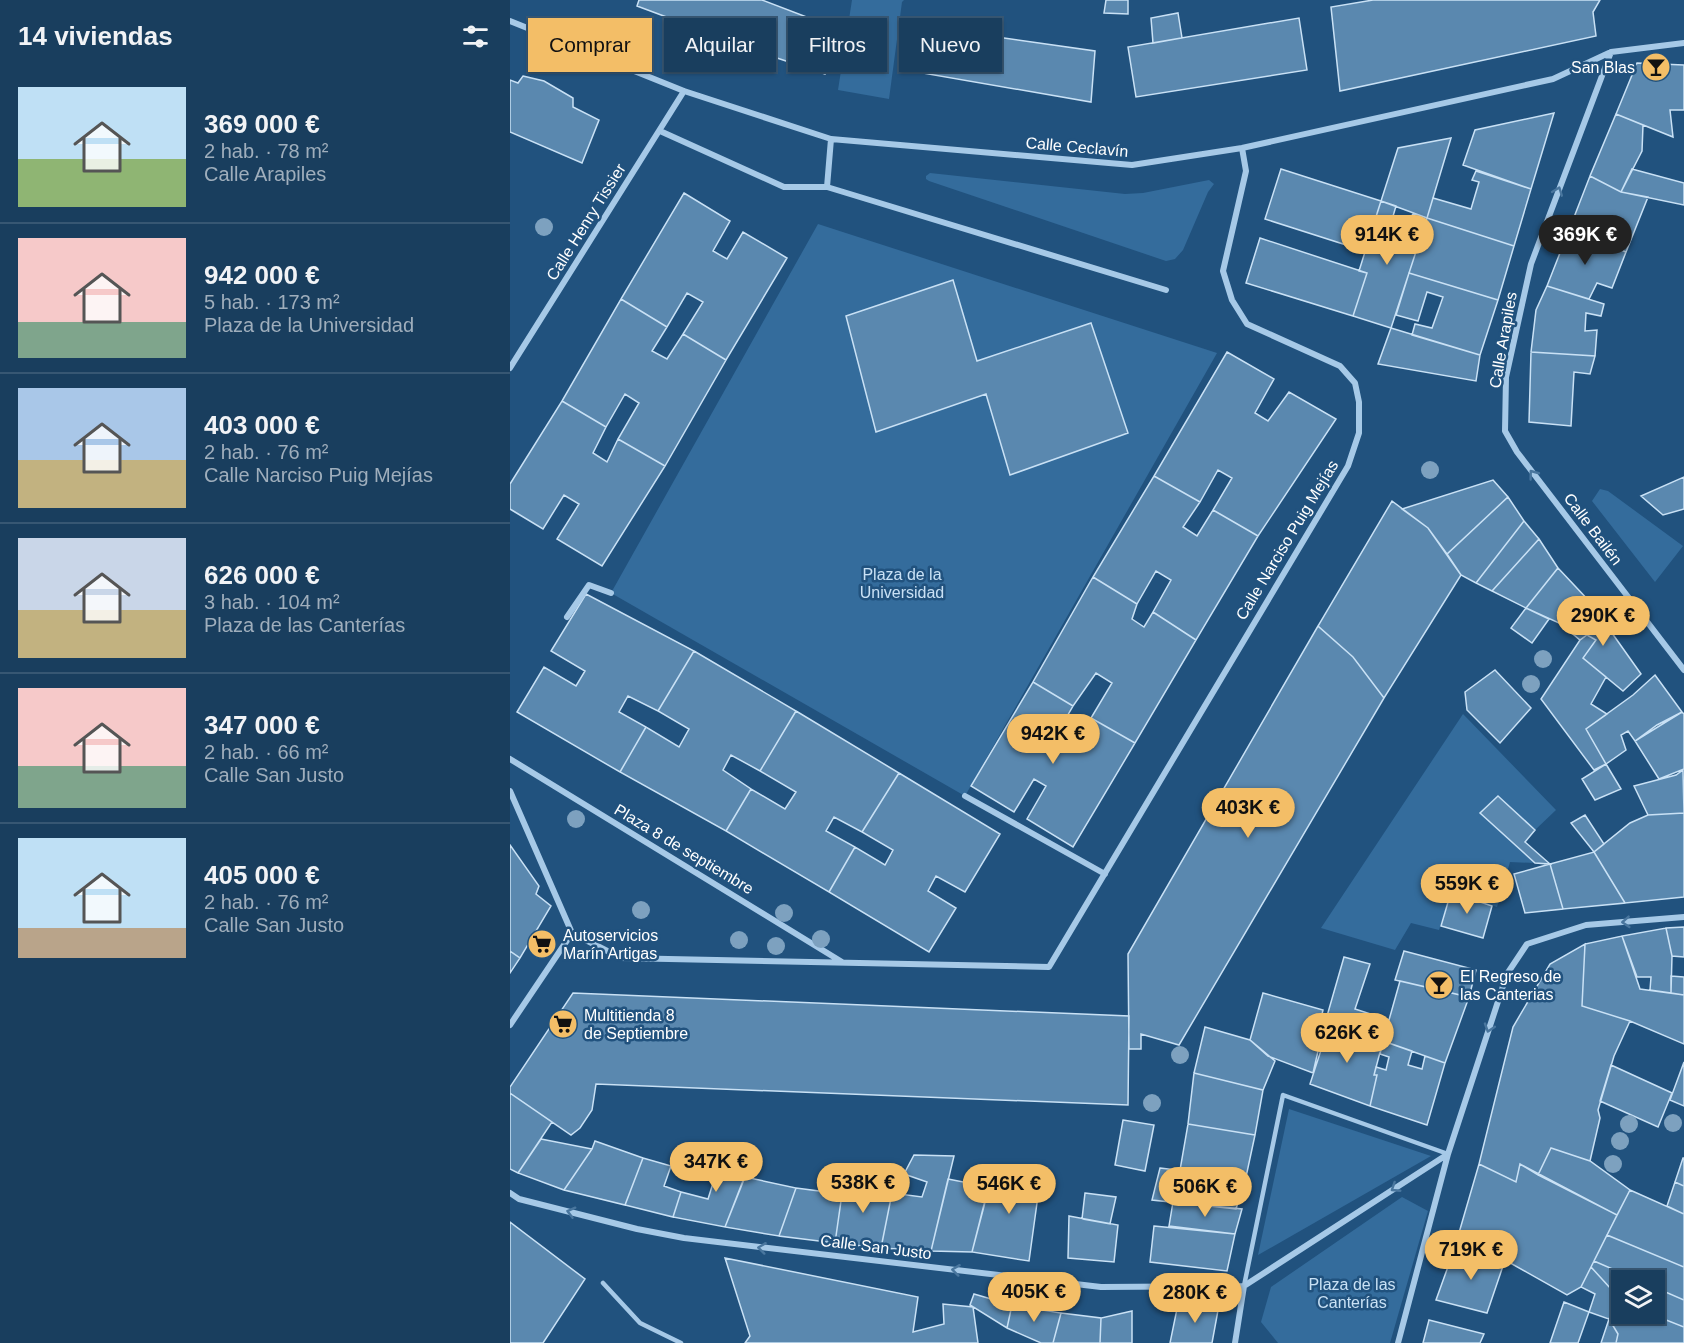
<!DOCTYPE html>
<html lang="es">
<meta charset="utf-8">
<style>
:root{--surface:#193e5e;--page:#224564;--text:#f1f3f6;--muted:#9faebc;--line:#375773;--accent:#f3be67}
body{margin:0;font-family:Helvetica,sans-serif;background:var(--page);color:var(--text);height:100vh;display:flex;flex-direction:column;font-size:22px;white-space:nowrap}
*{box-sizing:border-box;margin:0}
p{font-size:20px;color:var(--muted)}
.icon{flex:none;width:33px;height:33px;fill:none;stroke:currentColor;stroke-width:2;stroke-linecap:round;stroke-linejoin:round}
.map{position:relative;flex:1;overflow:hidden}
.panel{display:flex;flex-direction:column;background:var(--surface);width:510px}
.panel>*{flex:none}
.banner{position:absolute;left:18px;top:18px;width:570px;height:54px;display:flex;gap:12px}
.tools{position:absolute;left:1101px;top:1270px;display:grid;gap:12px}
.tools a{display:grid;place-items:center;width:54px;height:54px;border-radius:0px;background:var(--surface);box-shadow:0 2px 4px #0004,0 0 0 2px var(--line);font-size:30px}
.price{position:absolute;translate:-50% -51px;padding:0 14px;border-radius:21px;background:var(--accent);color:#111;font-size:20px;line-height:39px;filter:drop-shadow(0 2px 3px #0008)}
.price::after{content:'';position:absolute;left:50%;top:36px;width:18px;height:14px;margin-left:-9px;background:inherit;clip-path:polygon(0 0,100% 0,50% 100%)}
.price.active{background:#222;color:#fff}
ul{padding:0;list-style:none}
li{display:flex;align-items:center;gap:18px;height:150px;padding:0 18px}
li+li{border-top:2px solid var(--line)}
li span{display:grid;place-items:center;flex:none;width:168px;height:120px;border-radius:0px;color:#555}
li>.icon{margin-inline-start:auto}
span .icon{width:72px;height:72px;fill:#fffc;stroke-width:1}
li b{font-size:26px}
h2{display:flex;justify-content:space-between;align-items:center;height:72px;padding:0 18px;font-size:26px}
.pill{padding:0 21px;border-radius:0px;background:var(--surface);box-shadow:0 2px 4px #0004,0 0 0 2px var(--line);font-size:21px;line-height:54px}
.pill.active{background:var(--accent);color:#111}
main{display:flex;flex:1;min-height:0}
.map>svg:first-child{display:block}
</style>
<main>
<section class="panel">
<h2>14 viviendas<svg class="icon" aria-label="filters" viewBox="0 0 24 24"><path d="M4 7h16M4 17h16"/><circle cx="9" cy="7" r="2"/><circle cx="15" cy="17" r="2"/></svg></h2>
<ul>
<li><span style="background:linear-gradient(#bfe0f5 60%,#8fb573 0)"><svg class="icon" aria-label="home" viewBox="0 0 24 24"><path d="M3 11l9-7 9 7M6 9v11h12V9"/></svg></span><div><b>369 000 €</b><p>2 hab. · 78 m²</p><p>Calle Arapiles</p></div></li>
<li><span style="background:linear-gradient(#f6c9c9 70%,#7fa58c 0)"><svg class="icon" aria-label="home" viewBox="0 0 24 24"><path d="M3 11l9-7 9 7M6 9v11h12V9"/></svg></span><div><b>942 000 €</b><p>5 hab. · 173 m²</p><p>Plaza de la Universidad</p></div></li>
<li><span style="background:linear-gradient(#a9c7e8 60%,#c2b280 0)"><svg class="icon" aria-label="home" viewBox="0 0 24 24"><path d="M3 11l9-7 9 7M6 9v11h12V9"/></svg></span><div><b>403 000 €</b><p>2 hab. · 76 m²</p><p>Calle Narciso Puig Mejías</p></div></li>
<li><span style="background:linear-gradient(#c9d6e8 60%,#c2b280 0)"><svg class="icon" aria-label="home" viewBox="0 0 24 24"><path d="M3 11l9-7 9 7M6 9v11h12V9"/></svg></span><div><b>626 000 €</b><p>3 hab. · 104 m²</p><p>Plaza de las Canterías</p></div></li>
<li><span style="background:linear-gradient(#f6c9c9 65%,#7fa58c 0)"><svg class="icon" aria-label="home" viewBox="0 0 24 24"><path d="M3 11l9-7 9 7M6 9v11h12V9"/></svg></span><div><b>347 000 €</b><p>2 hab. · 66 m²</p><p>Calle San Justo</p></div></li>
<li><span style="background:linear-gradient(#bfe0f5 75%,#b9a48a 0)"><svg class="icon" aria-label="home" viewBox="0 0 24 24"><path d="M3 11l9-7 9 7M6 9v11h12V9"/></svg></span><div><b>405 000 €</b><p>2 hab. · 76 m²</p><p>Calle San Justo</p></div></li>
</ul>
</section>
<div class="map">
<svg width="1174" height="1343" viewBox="0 0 1174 1343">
<rect width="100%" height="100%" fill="#21527e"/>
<path fill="#346c9c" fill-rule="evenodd" d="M 342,0 L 394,0 L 392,2 L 379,99 L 328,90 Z
M 420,173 L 615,194 L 633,193 L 699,180 L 704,184 L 698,192 L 673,250 L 665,259 L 656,261 L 419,181 L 416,179 L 416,176 Z
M 308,224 L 707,353 L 455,796 L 101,593 ZM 443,280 L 467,361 L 581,323 L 617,433 L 500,475 L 476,394 L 367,432 L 336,316 Z
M 1090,489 L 1098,491 L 1173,546 L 1145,582 L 1082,501 Z
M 953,714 L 1046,810 L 1025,830 L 988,796 L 970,813 L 1025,863 L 1000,862 L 987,907 L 941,892 L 929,930 L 901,923 L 885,950 L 811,928 Z
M 779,1109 L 921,1156 L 748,1255 Z
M 892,1197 L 918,1211 L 880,1343 L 768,1343 L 751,1322 L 761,1287 Z"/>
<path fill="#5a88af" stroke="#c9e1f5" stroke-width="1.5" d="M 129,0 L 252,0 L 328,29 L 315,74 L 261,56 L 127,6 Z
M 596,0 L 618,0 L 618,14 L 594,13 Z
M 863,0 L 1090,0 L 1083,12 L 1086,36 L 830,91 L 821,7 Z
M 668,13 L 672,38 L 643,43 L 641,18 Z
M 789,18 L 797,70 L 626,97 L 618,47 Z
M 403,25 L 585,51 L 581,102 L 395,70 Z
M 1127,63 L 1174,65 L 1174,110 L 1160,110 L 1163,137 L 1106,114 Z
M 13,76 L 34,81 L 63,98 L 63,107 L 89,120 L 72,163 L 0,132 L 0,80 L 8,83 Z
M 1044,113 L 1021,189 L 953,165 L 965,130 Z
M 1106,114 L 1133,125 L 1132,151 L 1111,192 L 1080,176 Z
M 941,138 L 917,218 L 871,201 L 888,148 Z
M 771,169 L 871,201 L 855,251 L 755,219 Z
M 1122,169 L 1174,183 L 1174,205 L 1111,192 Z
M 966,171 L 1021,189 L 1004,246 L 917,218 L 923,198 L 961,209 L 969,182 L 962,180 Z
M 1080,176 L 1111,192 L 1138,197 L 1116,252 L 1059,230 Z
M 174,193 L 220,221 L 203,251 L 217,259 L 233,232 L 277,258 L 216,360 L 173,334 L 193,302 L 177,293 L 157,327 L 111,299 Z
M 871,201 L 886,206 L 881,223 L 898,229 L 903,213 L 917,218 L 881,328 L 843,316 L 857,273 L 849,271 Z
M 917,218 L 1004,246 L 988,300 L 899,273 Z
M 1059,230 L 1116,252 L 1102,288 L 1087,283 L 1079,299 L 1037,286 Z
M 750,238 L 857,273 L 843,316 L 736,283 Z
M 899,273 L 988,300 L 970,355 L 902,335 L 905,324 L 922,328 L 933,297 L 917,292 L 908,321 L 886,315 Z
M 443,280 L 467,361 L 581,323 L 618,433 L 500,475 L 476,394 L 366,432 L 336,316 Z
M 1037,286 L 1094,304 L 1091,316 L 1076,313 L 1075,331 L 1087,330 L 1085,356 L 1021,352 L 1026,310 Z
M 111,299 L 157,327 L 142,351 L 157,359 L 173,334 L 216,360 L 155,466 L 108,439 L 129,403 L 115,394 L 96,427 L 52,401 Z
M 881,328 L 970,355 L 966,381 L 868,364 Z
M 717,352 L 764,379 L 745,413 L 758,421 L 779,392 L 826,419 L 748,536 L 703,510 L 722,478 L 708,470 L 690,502 L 644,476 Z
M 1021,352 L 1085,356 L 1080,374 L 1064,372 L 1061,426 L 1019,422 Z
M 52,401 L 96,427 L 83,453 L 97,462 L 108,439 L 155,466 L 92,566 L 47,539 L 69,504 L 54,495 L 33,529 L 0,509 L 0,484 Z
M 644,476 L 690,502 L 673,527 L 687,536 L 703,510 L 748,536 L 686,640 L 643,612 L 661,580 L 646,571 L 627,604 L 583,577 Z
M 1174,477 L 1174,509 L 1153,515 L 1131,496 Z
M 983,480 L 998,497 L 937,554 L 918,528 L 892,509 Z
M 998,497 L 1014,521 L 966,583 L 951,575 L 937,554 Z
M 882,501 L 918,528 L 951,575 L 874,698 L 843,657 L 808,626 Z
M 1014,521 L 1029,539 L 982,591 L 966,583 Z
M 1029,539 L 1048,568 L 1016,608 L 982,591 Z
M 1048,568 L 1080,602 L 1051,624 L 1016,608 Z
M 583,577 L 627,604 L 622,619 L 634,627 L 643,612 L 686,640 L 625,743 L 581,718 L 602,683 L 586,673 L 563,706 L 523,682 Z
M 76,594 L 184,651 L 148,711 L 118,696 L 109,712 L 136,727 L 110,772 L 7,712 L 34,667 L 66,686 L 75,671 L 41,651 Z
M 1080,602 L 1131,674 L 1113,691 L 1073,658 L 1086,640 L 1077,635 L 1070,640 L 1051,624 Z
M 1016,608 L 1039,619 L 1022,643 L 1001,628 Z
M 808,626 L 843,657 L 874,698 L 669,1045 L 631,1034 L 631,1049 L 619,1049 L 618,954 Z
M 1077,635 L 1086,640 L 1073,658 L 1096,677 L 1081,704 L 1097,714 L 1076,729 L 1096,764 L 1084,770 L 1031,699 L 1070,640 Z
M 184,651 L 286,711 L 250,771 L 221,755 L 213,770 L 241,789 L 216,831 L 110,772 L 136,727 L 169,747 L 179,729 L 148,711 Z
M 985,670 L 1021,708 L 990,743 L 957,710 L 955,692 Z
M 1145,675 L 1172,712 L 1147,725 L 1125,741 L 1118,731 L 1111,735 L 1116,750 L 1096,764 L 1076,729 L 1123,695 Z
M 523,682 L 563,706 L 548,732 L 566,742 L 581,718 L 625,743 L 563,847 L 517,819 L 536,786 L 524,779 L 504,812 L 461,786 Z
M 286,711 L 389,773 L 352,832 L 324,817 L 316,831 L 345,847 L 319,892 L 216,831 L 241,789 L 275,809 L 286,792 L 250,771 Z
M 1172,712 L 1174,714 L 1174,769 L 1149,779 L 1125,741 Z
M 1096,764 L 1111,789 L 1085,800 L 1072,779 Z
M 1173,770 L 1174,813 L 1138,815 L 1124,786 L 1166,775 Z
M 389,773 L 490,834 L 455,892 L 426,876 L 418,891 L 446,908 L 419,952 L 319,892 L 345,847 L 375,865 L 383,850 L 352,832 Z
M 988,796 L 1025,830 L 1015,842 L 1040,864 L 1025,863 L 970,813 Z
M 1174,813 L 1174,897 L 1115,903 L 1084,852 L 1120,823 L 1138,815 Z
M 1075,815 L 1094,844 L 1084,852 L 1061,823 Z
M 0,845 L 29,886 L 26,894 L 41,906 L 10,958 L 0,951 Z
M 1084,852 L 1115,903 L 1053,909 L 1040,864 Z
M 1040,864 L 1053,909 L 1015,913 L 1004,874 Z
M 941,892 L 982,906 L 973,938 L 931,926 Z
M 1174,927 L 1174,957 L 1162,956 L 1156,928 Z
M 1156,928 L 1162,956 L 1161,993 L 1140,990 L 1141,977 L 1127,977 L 1112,936 Z
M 1112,936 L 1130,989 L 1174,995 L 1174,1044 L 1120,1021 L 1072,1006 L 1075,944 Z
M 1075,944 L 1072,1006 L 1120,1021 L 1104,1056 L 1088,1110 L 1090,1118 L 1080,1161 L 1041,1148 L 1028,1175 L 1010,1164 L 1006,1182 L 969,1164 L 1003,1027 L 1040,964 Z
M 0,951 L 10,958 L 0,973 Z
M 894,951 L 966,970 L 959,997 L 885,980 Z
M 834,957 L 860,964 L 845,1009 L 879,1020 L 890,981 L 959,997 L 935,1063 L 873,1041 L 815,1023 Z
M 1161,976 L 1174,977 L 1174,995 L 1161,993 Z
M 63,993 L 619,1016 L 618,1105 L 86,1084 L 82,1110 L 70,1128 L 61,1135 L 0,1093 L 0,1087 Z
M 753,993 L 813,1010 L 808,1031 L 812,1034 L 803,1073 L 758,1056 L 740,1040 Z
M 815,1023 L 873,1041 L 864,1075 L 867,1075 L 860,1106 L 800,1084 L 813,1044 L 810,1043 Z
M 695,1027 L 740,1040 L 765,1061 L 753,1090 L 684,1073 Z
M 873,1041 L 902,1051 L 898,1065 L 912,1069 L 915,1056 L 935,1063 L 917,1125 L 860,1106 L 867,1075 L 864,1075 L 866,1067 L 876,1070 L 879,1057 L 870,1054 Z
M 1174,1062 L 1174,1106 L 1160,1100 Z
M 1101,1065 L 1162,1093 L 1148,1127 L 1090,1101 Z
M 684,1073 L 753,1090 L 745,1135 L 678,1124 Z
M 0,1093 L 42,1122 L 8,1173 L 0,1169 Z
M 613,1120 L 644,1125 L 635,1171 L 605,1165 Z
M 678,1124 L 745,1135 L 736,1177 L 670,1170 Z
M 31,1139 L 82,1149 L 54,1190 L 8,1173 Z
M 85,1141 L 133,1158 L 115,1205 L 54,1190 L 82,1149 Z
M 1041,1148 L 1080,1161 L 1120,1190 L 1107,1215 L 1028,1175 Z
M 209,1152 L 241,1160 L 215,1227 L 163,1217 L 171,1192 L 198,1199 L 204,1180 L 200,1172 Z
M 404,1155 L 444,1156 L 421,1251 L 371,1248 L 382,1193 L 412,1197 L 417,1182 L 394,1174 Z
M 133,1158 L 161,1166 L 154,1186 L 171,1192 L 163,1217 L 115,1205 Z
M 1173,1158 L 1174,1158 L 1174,1186 L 1165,1182 Z
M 969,1164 L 1006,1182 L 1010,1164 L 1107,1215 L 1071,1287 L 1057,1295 L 995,1260 L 944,1250 Z
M 650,1168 L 675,1171 L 736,1177 L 726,1209 L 642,1200 Z
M 483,1169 L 531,1174 L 519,1261 L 462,1252 Z
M 339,1173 L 382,1193 L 371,1248 L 325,1243 L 331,1201 Z
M 235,1177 L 286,1188 L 269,1236 L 215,1227 Z
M 438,1179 L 479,1187 L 462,1252 L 421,1251 Z
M 1165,1182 L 1174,1186 L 1174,1214 L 1157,1206 Z
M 286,1188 L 332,1194 L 325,1243 L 269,1236 Z
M 1120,1190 L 1174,1214 L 1174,1267 L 1097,1235 Z
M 575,1193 L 606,1197 L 600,1224 L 572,1219 Z
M 663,1202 L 732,1209 L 725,1234 L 659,1226 Z
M 559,1216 L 608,1225 L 604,1262 L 558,1258 Z
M 0,1222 L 75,1279 L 33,1343 L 0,1343 Z
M 644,1226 L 725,1234 L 717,1271 L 640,1262 Z
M 1097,1235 L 1174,1267 L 1174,1300 L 1144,1287 L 1144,1281 L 1130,1281 L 1084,1261 Z
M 944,1250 L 995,1260 L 977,1313 L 926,1300 Z
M 215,1258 L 408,1297 L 403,1332 L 434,1324 L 433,1304 L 463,1307 L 468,1343 L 235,1343 L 240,1336 Z
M 1084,1261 L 1130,1281 L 1112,1281 L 1112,1301 L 1081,1267 Z
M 1081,1267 L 1112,1301 L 1112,1314 L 1141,1314 L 1174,1327 L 1174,1343 L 1106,1343 L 1108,1334 L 1099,1319 L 1079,1312 L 1085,1294 L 1071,1287 Z
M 1144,1287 L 1174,1300 L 1174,1327 L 1141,1314 L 1144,1314 Z
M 464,1294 L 502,1305 L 497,1328 L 460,1305 Z
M 1054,1302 L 1079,1312 L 1068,1343 L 1040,1343 Z
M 668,1304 L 709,1305 L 702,1343 L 660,1343 Z
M 502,1305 L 551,1313 L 543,1343 L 531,1343 L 497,1328 Z
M 622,1311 L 622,1343 L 590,1343 L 591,1318 Z
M 551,1313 L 591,1318 L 590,1343 L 543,1343 Z
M 1099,1319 L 1108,1334 L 1106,1343 L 1091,1343 Z
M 919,1320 L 974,1334 L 970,1343 L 913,1343 Z"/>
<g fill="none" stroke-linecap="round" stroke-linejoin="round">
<path stroke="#a6c9e7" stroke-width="4.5" d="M 93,1283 L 130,1323 L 171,1343
M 734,1286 L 773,1095 L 938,1154"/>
<path stroke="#a6c9e7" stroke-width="6" d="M 0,21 L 174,91 L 321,139 L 622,165 L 732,148 L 1043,79 L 1101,52 L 1174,43
M 1101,52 L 1021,264 L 996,377 L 995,431 L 1007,452 L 1174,670
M 150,131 L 274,187 L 317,187 L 656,290
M 317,187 L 321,139
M 0,368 L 174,91
M 57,617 L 79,585 L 101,593
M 0,759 L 332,962
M 0,791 L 62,933 L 111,958 L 539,967 L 838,466 L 849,433 L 849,402 L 845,383 L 830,366 L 737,324 L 722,300 L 713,271 L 736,171 L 732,148
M 455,796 L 595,874
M 0,1025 L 62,933
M 0,1193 L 9,1199 L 127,1229 L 174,1238 L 591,1287 L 734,1286
M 725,1343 L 734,1286 L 938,1154 L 997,974 L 1017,944 L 1076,925 L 1174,917
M 888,1343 L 938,1154"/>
</g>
<g fill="#7da1bf">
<circle cx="34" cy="227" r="9"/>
<circle cx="920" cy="470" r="9"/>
<circle cx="1033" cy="659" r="9"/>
<circle cx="1021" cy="684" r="9"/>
<circle cx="66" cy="819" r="9"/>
<circle cx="131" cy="910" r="9"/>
<circle cx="274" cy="913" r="9"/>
<circle cx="311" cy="939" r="9"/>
<circle cx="229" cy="940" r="9"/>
<circle cx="266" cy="946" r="9"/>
<circle cx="670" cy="1055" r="9"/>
<circle cx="642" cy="1103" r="9"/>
<circle cx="1163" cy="1123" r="9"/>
<circle cx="1119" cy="1124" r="9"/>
<circle cx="1110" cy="1141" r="9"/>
<circle cx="1103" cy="1164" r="9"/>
</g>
<defs><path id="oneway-chevron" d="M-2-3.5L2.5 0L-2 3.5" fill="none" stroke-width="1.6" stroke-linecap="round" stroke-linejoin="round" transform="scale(1.5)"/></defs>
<g stroke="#49769e">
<use href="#oneway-chevron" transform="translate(1048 191) rotate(-69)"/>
<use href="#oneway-chevron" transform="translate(1023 474) rotate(-127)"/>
<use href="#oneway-chevron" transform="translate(1116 922) rotate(176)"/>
<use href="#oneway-chevron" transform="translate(979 1028) rotate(108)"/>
<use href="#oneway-chevron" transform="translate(885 1188) rotate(147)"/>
<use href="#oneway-chevron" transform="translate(61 1212) rotate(-165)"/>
<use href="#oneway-chevron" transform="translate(252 1248) rotate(-173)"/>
<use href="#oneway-chevron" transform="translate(446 1270) rotate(-173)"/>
</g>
<defs>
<g id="bar-disc" transform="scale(1.5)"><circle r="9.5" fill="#f3be67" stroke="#21527e"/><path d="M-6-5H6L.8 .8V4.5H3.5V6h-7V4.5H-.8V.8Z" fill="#111"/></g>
<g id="supermarket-disc" transform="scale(1.5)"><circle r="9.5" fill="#f3be67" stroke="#21527e"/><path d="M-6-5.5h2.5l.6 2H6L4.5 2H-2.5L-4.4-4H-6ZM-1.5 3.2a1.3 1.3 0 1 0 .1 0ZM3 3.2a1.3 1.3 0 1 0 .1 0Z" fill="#111"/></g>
</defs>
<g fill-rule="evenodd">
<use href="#bar-disc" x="1146" y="67"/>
<use href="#supermarket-disc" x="32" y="944"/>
<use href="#bar-disc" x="929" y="985"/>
<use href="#supermarket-disc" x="53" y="1024"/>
</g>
<g text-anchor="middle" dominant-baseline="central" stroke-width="5" stroke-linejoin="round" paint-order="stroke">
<g font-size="16" fill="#fff" stroke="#21527e" text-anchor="start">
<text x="1125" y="67" text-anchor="end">San Blas</text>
<text x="53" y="935">Autoservicios<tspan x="53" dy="18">Marín Artigas</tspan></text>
<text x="950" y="976">El Regreso de<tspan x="950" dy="18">las Canterias</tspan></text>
<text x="74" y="1015">Multitienda 8<tspan x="74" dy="18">de Septiembre</tspan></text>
</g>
<g font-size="16" fill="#fff" stroke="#21527e">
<text transform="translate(567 147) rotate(5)">Calle Ceclavín</text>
<text transform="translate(76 222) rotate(-58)">Calle Henry Tissier</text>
<text transform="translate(993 340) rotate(-80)">Calle Arapiles</text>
<text transform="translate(1083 529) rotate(53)">Calle Bailén</text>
<text transform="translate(777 540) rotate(-59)">Calle Narciso Puig Mejías</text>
<text transform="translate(174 849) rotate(31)">Plaza 8 de septiembre</text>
<text transform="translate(366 1247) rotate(7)">Calle San Justo</text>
</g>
<g font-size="16" fill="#c9e1f5" stroke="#21527e">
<text x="392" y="574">Plaza de la<tspan x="392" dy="18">Universidad</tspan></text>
<text x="842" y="1284">Plaza de las<tspan x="842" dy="18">Canterías</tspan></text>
</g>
</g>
</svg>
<div class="tools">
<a><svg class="icon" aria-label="layers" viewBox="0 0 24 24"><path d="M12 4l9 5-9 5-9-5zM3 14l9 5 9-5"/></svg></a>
</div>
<b class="price" style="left:877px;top:266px">914K €</b>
<b class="price active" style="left:1075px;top:266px">369K €</b>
<b class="price" style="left:1093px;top:647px">290K €</b>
<b class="price" style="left:543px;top:765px">942K €</b>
<b class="price" style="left:738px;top:839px">403K €</b>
<b class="price" style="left:957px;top:915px">559K €</b>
<b class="price" style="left:837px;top:1064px">626K €</b>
<b class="price" style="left:206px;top:1193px">347K €</b>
<b class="price" style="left:353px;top:1214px">538K €</b>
<b class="price" style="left:499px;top:1215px">546K €</b>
<b class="price" style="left:695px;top:1218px">506K €</b>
<b class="price" style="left:961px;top:1281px">719K €</b>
<b class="price" style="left:524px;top:1323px">405K €</b>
<b class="price" style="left:685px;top:1324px">280K €</b>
<div class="banner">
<a class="pill active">Comprar</a>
<a class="pill">Alquilar</a>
<a class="pill">Filtros</a>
<a class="pill">Nuevo</a>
</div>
</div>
</main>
